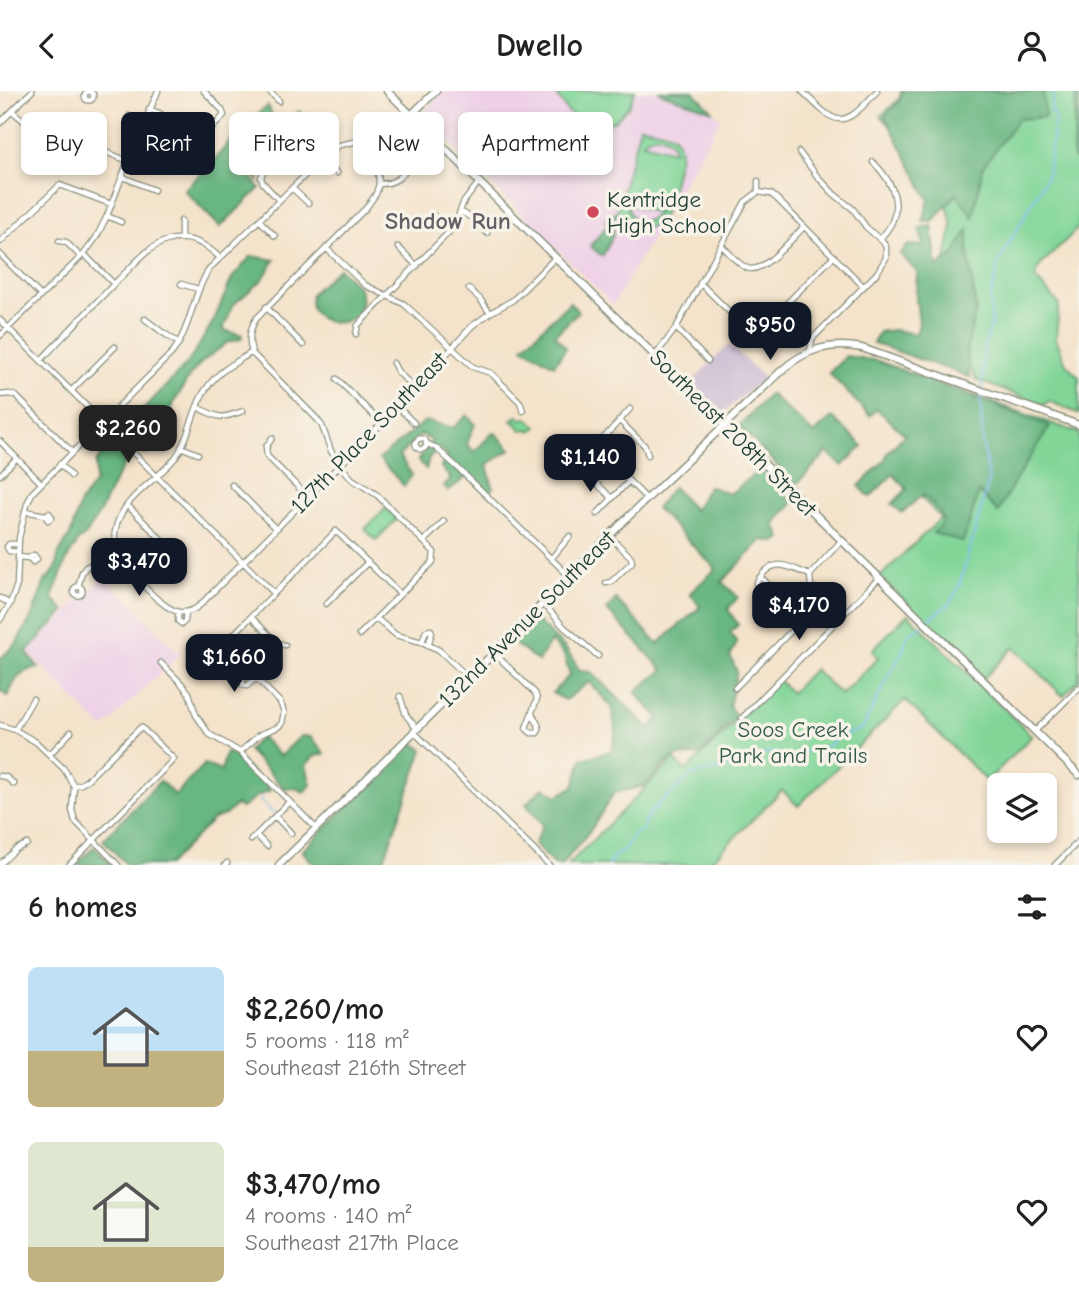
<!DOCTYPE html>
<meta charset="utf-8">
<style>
:root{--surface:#fff;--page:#f2f2f2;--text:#222;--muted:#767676;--accent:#111827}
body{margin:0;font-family:"Comic Neue",sans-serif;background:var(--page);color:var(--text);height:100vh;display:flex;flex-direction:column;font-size:26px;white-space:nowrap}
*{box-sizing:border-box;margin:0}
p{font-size:23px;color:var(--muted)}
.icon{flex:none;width:38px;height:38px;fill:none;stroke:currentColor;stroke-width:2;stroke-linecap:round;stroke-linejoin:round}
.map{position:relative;height:774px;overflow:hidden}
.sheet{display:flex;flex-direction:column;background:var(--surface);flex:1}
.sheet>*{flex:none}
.banner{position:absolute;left:21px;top:21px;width:700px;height:63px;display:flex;gap:14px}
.controls{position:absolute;left:987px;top:682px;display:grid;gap:14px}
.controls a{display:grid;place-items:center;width:70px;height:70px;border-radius:10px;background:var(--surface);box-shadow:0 4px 10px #0003;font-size:35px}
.price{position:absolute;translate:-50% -60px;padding:0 16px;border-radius:14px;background:var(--accent);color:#fff;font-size:23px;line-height:46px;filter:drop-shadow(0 2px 4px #0008)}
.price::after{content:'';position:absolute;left:50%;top:42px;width:21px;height:16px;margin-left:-10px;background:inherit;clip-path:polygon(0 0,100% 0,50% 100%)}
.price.selected{background:#222;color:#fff}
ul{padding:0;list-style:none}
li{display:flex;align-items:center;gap:21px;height:175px;padding:0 28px}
li span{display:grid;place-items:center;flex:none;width:196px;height:140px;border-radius:10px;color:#555}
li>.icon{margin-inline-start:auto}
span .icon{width:84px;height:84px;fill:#fffc;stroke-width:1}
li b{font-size:30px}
h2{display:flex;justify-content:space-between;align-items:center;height:84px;padding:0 28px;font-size:30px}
.pill{padding:0 24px;border-radius:10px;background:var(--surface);box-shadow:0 4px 10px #0003;font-size:24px;line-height:63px}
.pill.selected{background:var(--accent);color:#fff}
header{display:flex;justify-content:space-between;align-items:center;height:91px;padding:0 28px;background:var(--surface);font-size:32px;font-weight:600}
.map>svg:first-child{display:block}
</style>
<header><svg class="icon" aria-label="back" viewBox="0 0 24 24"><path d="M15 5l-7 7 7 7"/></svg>Dwello<svg class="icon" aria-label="person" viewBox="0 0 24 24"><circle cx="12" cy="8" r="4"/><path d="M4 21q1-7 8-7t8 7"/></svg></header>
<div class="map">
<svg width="1079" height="774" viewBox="0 0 1079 774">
<rect width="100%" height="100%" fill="#f7f3e8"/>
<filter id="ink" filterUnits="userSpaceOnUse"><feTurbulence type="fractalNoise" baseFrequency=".0143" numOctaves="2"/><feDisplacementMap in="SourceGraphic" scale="14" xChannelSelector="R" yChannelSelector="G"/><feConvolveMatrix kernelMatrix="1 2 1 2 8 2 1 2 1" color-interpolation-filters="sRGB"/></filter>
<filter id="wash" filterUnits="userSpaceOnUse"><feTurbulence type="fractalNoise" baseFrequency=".00686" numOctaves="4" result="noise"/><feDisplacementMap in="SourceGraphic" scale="28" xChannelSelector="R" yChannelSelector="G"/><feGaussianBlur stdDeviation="1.57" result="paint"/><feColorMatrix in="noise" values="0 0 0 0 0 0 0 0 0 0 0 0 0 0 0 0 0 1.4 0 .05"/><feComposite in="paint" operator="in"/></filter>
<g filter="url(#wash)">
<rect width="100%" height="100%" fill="#f4e3ca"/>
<path fill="#eed0e7" d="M 443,0 L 693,0 L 721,28 L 613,214 L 421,23 Z
M 104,485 L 180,563 L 103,638 L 27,560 Z"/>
<path fill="#ccbed3" d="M 729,253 L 764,287 L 725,320 L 721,321 L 691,292 Z"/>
<path fill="#80d597" stroke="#508966" stroke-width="2" fill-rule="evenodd" d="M 562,0 L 635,0 L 629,15 L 615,30 L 613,29 L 601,41 L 593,41 L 581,29 L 580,30 L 568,21 L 557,5 Z
M 901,0 L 1076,0 L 1073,67 L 1079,72 L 1079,136 L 1039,176 L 1035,187 L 1059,213 L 1056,247 L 1066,273 L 1079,286 L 1079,323 L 1049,310 L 1044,314 L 976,289 L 971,277 L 930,260 L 952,134 L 947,114 L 959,102 L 881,25 L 899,8 Z
M 299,20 L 306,26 L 304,33 C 298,34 297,39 298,45 L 286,32 Z
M 640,35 C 659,41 681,36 680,64 C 677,75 675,86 672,97 C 667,114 664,140 640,136 C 632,135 627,131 623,124 L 622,125 L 616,124 ZM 657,44 C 667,45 672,50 674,60 L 643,52 L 647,47 ZM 627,114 L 627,113 L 658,122 C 646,135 631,132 627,114 Z
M 264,57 L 279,72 C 268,77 259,76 259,90 C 253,85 252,80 247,75 Z
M 955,298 L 1079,342 L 1079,589 L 1063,605 L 1014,556 L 984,587 L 880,486 L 941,427 L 922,407 L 959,369 L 948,305 Z
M 517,325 L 522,328 L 528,327 L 537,336 L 531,340 L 529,338 L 522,339 L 512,329 Z
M 386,417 L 397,428 L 376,449 L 365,438 Z
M 908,523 L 1032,645 L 987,690 L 905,609 L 798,715 L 782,699 L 707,774 L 568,774 L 674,668 L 686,680 L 778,589 L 791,602 L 814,578 L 841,604 L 878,567 L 872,559 Z"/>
<path fill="#68b680" stroke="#447a5a" stroke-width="2" d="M 659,0 L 693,0 L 713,20 L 661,2 Z
M 903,0 L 1043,0 L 1045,26 L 1018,28 L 983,76 L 973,126 L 956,102 L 933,130 L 923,130 L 929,109 L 885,25 L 900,10 Z
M 1076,0 L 1079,0 L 1079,72 L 1073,67 Z
M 268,15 L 279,39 L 243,77 L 260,97 L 220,136 L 184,99 L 213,71 L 243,34 Z
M 615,122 C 617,139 611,151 602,165 L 590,155 L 608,134 L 605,129 Z
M 932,135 L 937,176 L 953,164 L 968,139 L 968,156 L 976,219 L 966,261 L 970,286 L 873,252 L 879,241 L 894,239 L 916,243 L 919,233 L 916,206 L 917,181 L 900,163 L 908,154 L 924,155 L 919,137 Z
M 251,165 L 275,169 L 262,189 L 233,214 L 223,239 L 242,244 L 241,248 L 228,251 L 202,271 L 190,284 L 174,312 L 160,349 L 146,363 L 126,346 L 140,329 L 140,322 L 187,273 L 198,256 L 214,229 L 232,187 Z
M 339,177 C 345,184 354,190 359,197 C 361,202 362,209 361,213 C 356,238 317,237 311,214 C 310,213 311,204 311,203 Z
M 570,211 L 578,221 L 555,244 L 566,257 L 554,274 L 523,256 Z
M 846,265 L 878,270 L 1050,335 L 1013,393 L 998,421 L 979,401 L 963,451 L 933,442 L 943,432 L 940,421 L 923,403 L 902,422 L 892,413 L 907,398 L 893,383 L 870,406 L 859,395 L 885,369 L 887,362 L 905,344 L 877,318 L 870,325 L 829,282 Z
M 770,303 L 814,343 L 832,326 L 863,355 L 842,375 L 827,361 L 796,394 L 739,335 Z
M 467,324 L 475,333 L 467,353 L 474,361 L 494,341 L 511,358 L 487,374 L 493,396 L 490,404 L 469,384 L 448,400 L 444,395 L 451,388 L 441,376 L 448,365 L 438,356 L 429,367 L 426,378 L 418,369 L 432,350 L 421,343 L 399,365 L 412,384 L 404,395 L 379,368 L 425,330 L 453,337 Z
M 113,349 L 130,365 L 114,391 L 100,421 L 86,444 L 79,449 L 67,468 L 52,507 L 65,520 L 26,561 L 39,577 C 21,577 13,591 8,606 L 0,599 L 0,568 L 16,553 L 32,525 L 45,490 L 56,478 L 58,464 L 71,442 L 80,412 L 95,391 L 96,371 Z
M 760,379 L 793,411 L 775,433 L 781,447 L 775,451 L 762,449 L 722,491 L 738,506 L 728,518 L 738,534 L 730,541 L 737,552 L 730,565 L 737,580 L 729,616 L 737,625 L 700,664 L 678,665 L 667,671 L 644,695 L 614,702 L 592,737 L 562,774 L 554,774 L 534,753 L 543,734 L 526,713 L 544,696 L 557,705 L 574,695 L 582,668 L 612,660 L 616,639 L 611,615 L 589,591 L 565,609 L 552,602 L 570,584 L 564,564 L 551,550 L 538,570 L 513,552 L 536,529 L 566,558 L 580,580 L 591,581 L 650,638 L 659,627 L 635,601 L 663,579 L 607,519 L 616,508 L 658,553 L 700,516 L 690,502 L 716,478 L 656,417 L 673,396 L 694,419 L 709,395 L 730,403 Z
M 301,645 L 311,646 L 325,663 L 314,665 L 306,674 L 311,694 L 304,701 L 296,697 L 285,698 L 248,659 L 261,646 L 280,665 Z
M 412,650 L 423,659 L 382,774 L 315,774 L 302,760 Z
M 226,662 L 232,663 L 271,699 L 257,705 L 242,717 L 236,714 L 225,724 L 213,728 L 168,774 L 127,774 L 103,749 L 160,690 L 175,704 L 205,673 L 221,680 Z
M 94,756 L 112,774 L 76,774 Z"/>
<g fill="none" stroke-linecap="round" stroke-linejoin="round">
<path stroke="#80bdf3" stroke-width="2" d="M 982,297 L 984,256 L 992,233 L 990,210 L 999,170 L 1047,85 L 1055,28 L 1051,19 L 1054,0
M 927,530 L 949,513 L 959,496 L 989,389 L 983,354 L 980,302
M 261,707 L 261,710 L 273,722
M 608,774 L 614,765 L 622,761 L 634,743 L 644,737 L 645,729 L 655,717 L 691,684 L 745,674 L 768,661 L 788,667 L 802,661 L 826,656 L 838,647 L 863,637 L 890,582 L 901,564 L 908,543 L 923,534"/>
</g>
</g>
<g filter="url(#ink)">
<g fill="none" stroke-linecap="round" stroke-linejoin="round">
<g stroke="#8a907f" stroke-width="7">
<path id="street" d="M 269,0 L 279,10
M 802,0 C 837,35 842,40 877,0
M84.5 5a4.5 4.5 0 1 1 9 0a4.5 4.5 0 1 1-9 0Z
M 149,18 L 161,23
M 12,20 L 35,39 L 46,41 L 59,39 L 67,41 L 83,52 L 128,70
M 129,25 L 144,31
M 361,26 C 374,39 378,75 379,93
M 0,32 L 32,0
M 39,41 L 38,48 L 41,51 L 45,50 L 46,41
M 799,61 L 817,85 L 834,103 L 853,118 L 866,136 L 883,151 L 886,156 L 886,167 L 877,182 L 812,248 L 810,260
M 322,67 L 337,82
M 180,70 L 219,30 L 224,24 L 222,19 L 204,0
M 873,71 C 888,86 901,106 893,128 C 891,136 885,142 880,148
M 409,72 C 405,86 393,93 379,93 L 376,103 L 366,117 L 256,228 C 249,239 248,249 252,261 C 237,271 220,279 209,294 C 192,315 191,346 175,367 C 156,391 120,407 115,441 C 111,463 159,518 179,521 C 187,522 194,519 199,515 L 398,316 L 472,235 L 490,222 L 513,209 L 555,167
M 123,86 L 154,99
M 292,97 L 308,112
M 758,101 L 771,103 L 776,107 L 863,195
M 758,101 L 758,90
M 279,109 L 263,92 L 261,87 L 263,80 L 276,76 L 285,69 L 304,49 L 305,41
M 460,120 L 477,130 L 487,142
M 433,124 L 449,141
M 107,125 L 121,131
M 259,129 L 275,145
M 181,130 L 181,148
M 59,150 L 66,151 L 81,166
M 0,151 L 60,94 L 111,113
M 721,154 C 729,161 737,173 747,177 C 762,185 793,146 804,136
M 398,156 L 417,175
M 326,157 L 365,194 L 404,213 L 473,276 L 491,282 L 520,311 L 523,320
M 0,163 L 41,205
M 84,163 L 114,193
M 700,192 L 744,235 L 750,238 L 758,238 L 762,251
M 181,193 L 198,198
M 469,198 L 480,208 L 490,222
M 266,216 L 303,254
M 145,228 L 162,241 L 179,252
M 0,229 L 274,502
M 676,237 L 708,270
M 758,238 L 767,232 L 834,165
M 356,243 L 358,234 L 449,141 L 455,134 L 463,112 L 479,91
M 0,245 L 84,163 L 96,147 L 107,125 L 128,70 L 158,0
M 252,262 L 317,328 L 322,335 L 331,360 L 340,374 L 352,388 L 377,404 L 434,461 L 433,471 L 359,544
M 655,265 L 676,237 L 745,111 L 758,101
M 41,269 C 67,242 93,214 120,187 C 134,174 147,156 166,150 C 188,143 205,152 220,167
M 393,272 L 398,281 L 415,298
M 337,288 L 382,333
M 71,300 L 115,256
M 0,304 L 9,303 L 16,305 L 72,361
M 197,316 C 220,327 218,329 243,320
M 398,316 L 414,332
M 630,318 L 600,351 L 599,359 L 602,363 L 647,408
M 619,329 L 645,355 L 648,364
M 272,347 L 266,356 L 267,365 L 308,406
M415.5 353a5.5 5.5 0 1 1 11 0a5.5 5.5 0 1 1-11 0Z
M 0,350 L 41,392
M 426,352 L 436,357 L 456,375 L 569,485
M 181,356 L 198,363
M 604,366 L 592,378 L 591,383 L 596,392 L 612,407
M 60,373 L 71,385
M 0,384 L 17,367
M 232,394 L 276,438
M 127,414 L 179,466
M 25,420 L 45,424 L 49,422 L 52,426 L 48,429 L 45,424
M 597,423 L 629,390
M 424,450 L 444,430
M 18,461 L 9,460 L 7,456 L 9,453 L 18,453
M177.5 470a4.5 4.5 0 1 1 9 0a4.5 4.5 0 1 1-9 0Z
M 18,466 L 29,467 L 33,471 L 37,468 L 34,464 L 29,467
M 551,468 L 570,445
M 810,484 L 841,450
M 759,487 L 764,489 L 770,496 L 769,501 L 765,503 L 758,497 L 756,492 C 773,464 786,475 810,484
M 606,492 L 611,491 L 632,471 L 631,466 L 609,445
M73.5 500a4.5 4.5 0 1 1 9 0a4.5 4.5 0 1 1-9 0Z
M 78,496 L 82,481 L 86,476 L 119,461
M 0,507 L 10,513
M 543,512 L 564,536 L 598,565
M 326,513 L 368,471
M 178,521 L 178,530 L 182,533 L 185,530 L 186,521
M 251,526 L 277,552 L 285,554
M 376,527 L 396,544 L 422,551 L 439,559 L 469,587
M 0,529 L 10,513 L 17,494 L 19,447 L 27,413 L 32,402 L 172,262 C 192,236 192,203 210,177 L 331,59 L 340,54 L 389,43 L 411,24
M 422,551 L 426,540 L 431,539 L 432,542 L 428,554
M 229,557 L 231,548 L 235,542 L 336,440 L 400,503
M 229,557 L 232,563 L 280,611 L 284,621 L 282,632 L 278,636 L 259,644 L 240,661
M 215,562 L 229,557
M 494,562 L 535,602 L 537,608 L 526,637 L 531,642 L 537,642 L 539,639 L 538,633 L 532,623
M 161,572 L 181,592 L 189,602 L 196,624 L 209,643 L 240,661 L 316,737
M 250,581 L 242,589 L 243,594 L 247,595 L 256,587
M 735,597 L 808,523 L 812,509 L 810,484
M 400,605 L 406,624 L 417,638
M 742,627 L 879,487
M 0,634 L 15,639 L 36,651 L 64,678 L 74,695 L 72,719 L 75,730 L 118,774
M 15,639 L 33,608
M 1035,640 L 1079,597
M 414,641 L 549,774
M 50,663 L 71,641
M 0,685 L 6,686 L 14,693
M 275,725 L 291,742
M 256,744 L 267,755
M 251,749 L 289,711
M 0,773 L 16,758 L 27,753
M 69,774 L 174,668 L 141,636 L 86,690 L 81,693 L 74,695
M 225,774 L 227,772
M 1055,774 L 1079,750"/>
</g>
<g stroke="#8a907f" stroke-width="9">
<path id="secondary" d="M 387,0 L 1079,684
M 411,24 L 436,0
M 279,774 L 494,562 L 627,427 L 781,280 C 805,258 830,251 862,257 L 1079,334"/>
</g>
<use href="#street" stroke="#fff" stroke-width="4.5"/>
<use href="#secondary" stroke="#fff" stroke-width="6"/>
</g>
</g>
<circle fill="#d1495b" stroke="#f7f3e8" stroke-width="2.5" cx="593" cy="121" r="7"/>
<g text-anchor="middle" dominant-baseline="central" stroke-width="7" stroke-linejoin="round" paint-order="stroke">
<g font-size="23" fill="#1f3d34" stroke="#f7f3e8" text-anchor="start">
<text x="607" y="108">Kentridge<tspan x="607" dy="26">High School</tspan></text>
</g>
<g font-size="23" fill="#1f3d34" stroke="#f7f3e8">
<text transform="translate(369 342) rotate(-46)">127th Place Southeast</text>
<text transform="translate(733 342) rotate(45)">Southeast 208th Street</text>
<text transform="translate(527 528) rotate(-45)">132nd Avenue Southeast</text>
</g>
<g font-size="23" fill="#325b48" stroke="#f7f3e8">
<text x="793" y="638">Soos Creek<tspan x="793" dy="26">Park and Trails</tspan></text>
</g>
<g font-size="24" font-weight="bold" fill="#665f66" stroke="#f7f3e8">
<text x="448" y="130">Shadow Run</text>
</g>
</g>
</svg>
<div class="controls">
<a><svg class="icon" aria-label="layers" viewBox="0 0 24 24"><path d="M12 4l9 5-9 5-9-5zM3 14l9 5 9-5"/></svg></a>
</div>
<b class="price" style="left:770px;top:271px">$950</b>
<b class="price selected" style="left:128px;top:374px">$2,260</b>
<b class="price" style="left:590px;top:403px">$1,140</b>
<b class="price" style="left:139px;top:507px">$3,470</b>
<b class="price" style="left:799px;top:551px">$4,170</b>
<b class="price" style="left:234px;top:603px">$1,660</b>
<div class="banner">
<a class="pill">Buy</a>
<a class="pill selected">Rent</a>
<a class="pill">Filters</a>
<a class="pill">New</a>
<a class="pill">Apartment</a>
</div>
</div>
<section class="sheet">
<h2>6 homes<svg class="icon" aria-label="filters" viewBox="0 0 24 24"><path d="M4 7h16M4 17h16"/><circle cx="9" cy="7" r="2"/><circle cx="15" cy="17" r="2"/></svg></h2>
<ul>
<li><span style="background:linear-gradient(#bfe0f5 60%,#c2b280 0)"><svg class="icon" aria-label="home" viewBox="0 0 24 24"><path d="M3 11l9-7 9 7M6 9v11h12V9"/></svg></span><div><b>$2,260/mo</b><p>5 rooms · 118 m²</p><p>Southeast 216th Street</p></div><svg class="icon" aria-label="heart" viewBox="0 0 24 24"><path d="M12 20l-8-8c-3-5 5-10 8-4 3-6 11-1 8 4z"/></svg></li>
<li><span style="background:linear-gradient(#dfe7d0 75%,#c2b280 0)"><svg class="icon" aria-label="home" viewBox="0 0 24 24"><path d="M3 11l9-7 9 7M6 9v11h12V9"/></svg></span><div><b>$3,470/mo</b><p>4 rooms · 140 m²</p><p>Southeast 217th Place</p></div><svg class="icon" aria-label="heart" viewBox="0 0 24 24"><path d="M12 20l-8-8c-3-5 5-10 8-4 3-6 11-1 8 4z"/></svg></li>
</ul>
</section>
